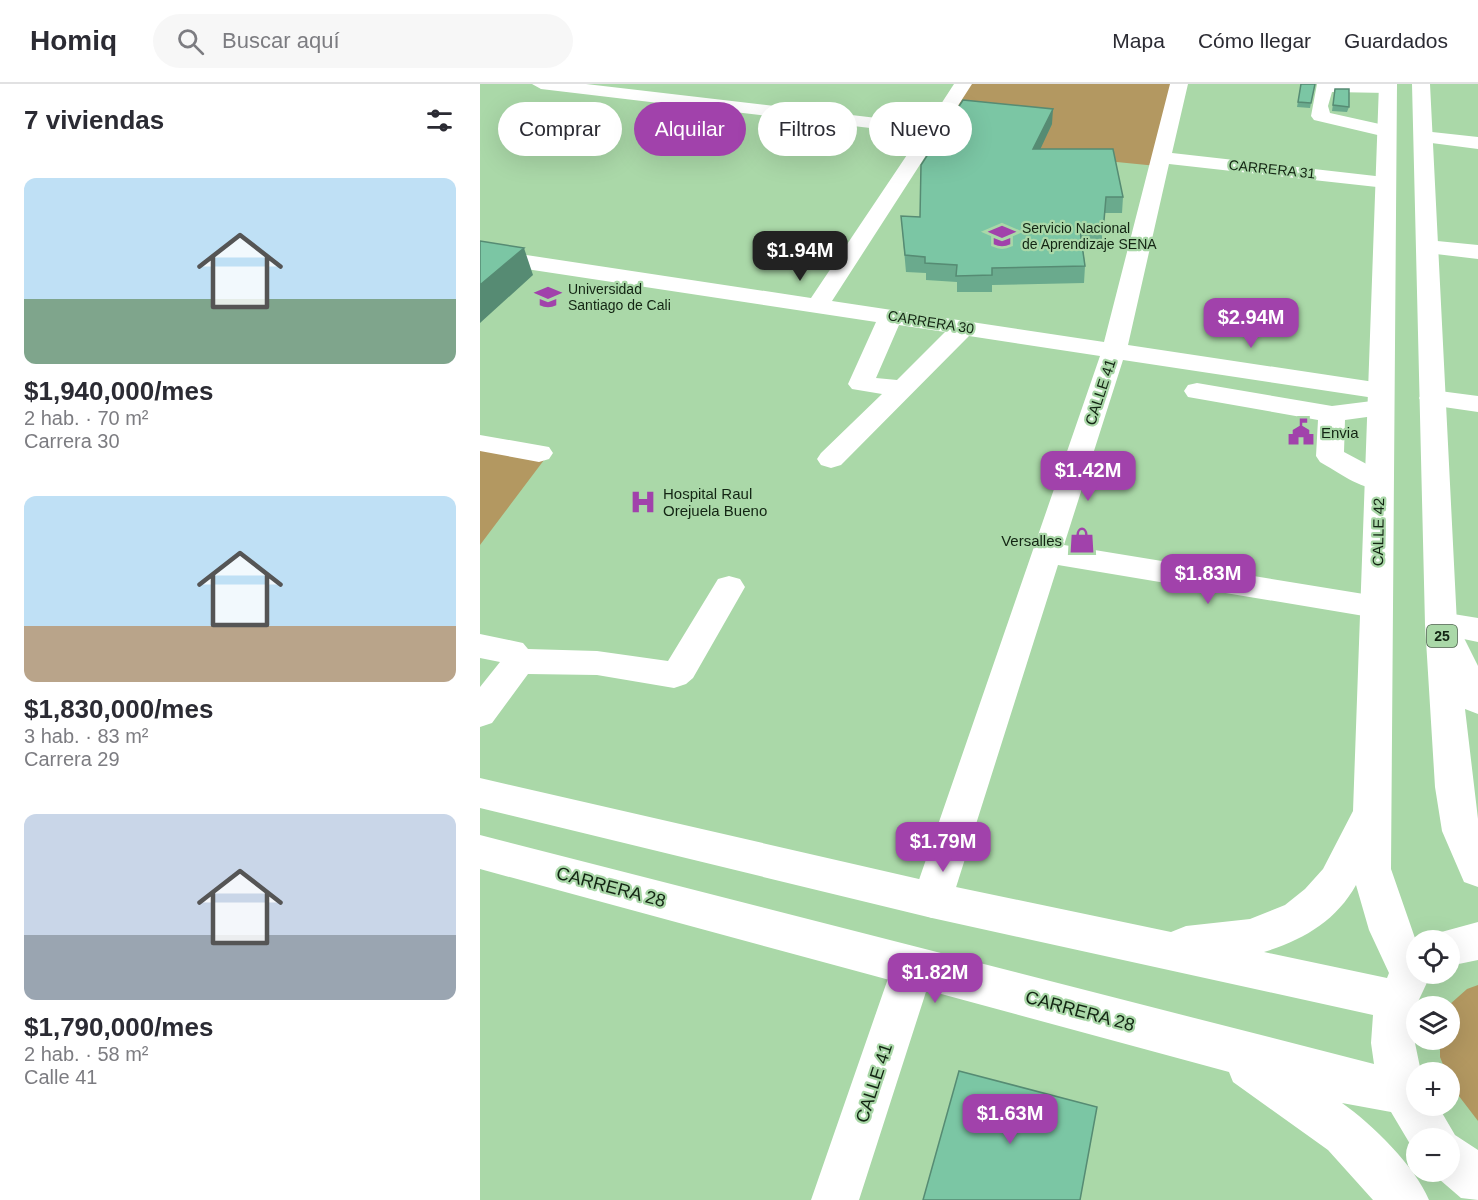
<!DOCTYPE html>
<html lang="es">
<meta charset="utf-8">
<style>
:root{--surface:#fff;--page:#f7f7f7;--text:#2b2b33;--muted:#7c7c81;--line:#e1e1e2;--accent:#a142ab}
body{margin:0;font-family:Helvetica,sans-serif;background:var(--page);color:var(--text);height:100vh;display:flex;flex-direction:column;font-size:22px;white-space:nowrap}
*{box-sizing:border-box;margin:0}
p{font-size:20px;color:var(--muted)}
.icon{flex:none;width:33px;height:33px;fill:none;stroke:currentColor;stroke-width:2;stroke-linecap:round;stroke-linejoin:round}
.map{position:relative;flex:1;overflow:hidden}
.side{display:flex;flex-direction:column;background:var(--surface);width:480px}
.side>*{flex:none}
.banner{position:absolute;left:18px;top:18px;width:570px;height:54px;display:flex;gap:12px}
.controls{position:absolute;left:926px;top:846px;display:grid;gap:12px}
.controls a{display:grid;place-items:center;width:54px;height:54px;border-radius:50%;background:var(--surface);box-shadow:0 6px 24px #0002;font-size:30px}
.price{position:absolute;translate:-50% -51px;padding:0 14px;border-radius:12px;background:var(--accent);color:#fff;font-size:20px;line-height:39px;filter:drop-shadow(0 2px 3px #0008)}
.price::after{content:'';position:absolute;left:50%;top:36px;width:18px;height:14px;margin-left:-9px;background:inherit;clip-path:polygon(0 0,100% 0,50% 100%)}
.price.active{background:#222;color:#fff}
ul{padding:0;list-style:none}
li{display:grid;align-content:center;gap:12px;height:318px;padding:0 24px}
li span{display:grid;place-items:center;height:186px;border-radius:12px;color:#555}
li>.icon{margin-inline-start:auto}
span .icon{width:108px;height:108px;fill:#fffc;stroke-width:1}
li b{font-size:26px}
h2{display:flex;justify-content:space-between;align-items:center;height:72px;padding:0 24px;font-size:26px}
.tag{padding:0 21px;border-radius:27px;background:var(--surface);box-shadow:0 6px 24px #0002;font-size:21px;line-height:54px}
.tag.active{background:var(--accent);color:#fff}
header{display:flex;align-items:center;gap:36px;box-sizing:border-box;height:84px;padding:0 30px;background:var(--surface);border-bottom:2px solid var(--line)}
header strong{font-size:28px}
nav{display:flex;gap:33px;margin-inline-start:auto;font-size:21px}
.search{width:420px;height:54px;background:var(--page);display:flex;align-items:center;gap:15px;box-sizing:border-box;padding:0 21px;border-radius:33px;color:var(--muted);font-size:22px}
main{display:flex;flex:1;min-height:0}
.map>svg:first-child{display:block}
</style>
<header>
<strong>Homiq</strong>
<div class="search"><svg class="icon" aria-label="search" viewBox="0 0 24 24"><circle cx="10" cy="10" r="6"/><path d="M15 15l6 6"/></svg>Buscar aquí</div>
<nav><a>Mapa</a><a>Cómo llegar</a><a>Guardados</a></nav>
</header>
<main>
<section class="side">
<h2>7 viviendas<svg class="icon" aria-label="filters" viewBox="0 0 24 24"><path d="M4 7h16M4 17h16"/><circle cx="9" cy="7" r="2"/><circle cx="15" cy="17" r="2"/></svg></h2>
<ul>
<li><span style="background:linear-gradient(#bfe0f5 65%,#7fa58c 0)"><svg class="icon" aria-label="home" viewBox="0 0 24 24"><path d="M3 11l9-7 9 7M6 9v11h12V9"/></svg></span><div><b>$1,940,000/mes</b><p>2 hab. · 70 m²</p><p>Carrera 30</p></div></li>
<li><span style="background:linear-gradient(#bfe0f5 70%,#b9a48a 0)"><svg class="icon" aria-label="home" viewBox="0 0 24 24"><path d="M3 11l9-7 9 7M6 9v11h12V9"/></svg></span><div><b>$1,830,000/mes</b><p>3 hab. · 83 m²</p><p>Carrera 29</p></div></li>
<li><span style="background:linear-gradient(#c9d6e8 65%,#9aa5b1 0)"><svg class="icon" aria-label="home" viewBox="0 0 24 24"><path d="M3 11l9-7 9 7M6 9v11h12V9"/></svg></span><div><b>$1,790,000/mes</b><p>2 hab. · 58 m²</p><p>Calle 41</p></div></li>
</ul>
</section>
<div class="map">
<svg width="998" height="1116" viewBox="0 0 998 1116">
<rect width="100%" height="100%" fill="#aad8a8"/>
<path fill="#b39861" d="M 483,0 L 699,0 L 677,82 L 444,59 Z
M 0,365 L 64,376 L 0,461 Z
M 998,901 L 998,1037 L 972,1003 L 969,988 L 966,988 L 960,973 L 960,956 L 969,956 L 969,921 L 987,905 Z"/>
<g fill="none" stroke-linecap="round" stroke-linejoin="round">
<path fill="#fff" fill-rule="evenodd" d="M 52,0 L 106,0 L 448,40 L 474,0 L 492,0 L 352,217 L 624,258 L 690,0 L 708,0 L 692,69 L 913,94 L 916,98 L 913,102 L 906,104 L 689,80 L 648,261 L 901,299 L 910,301 L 914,307 L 910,313 L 901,315 L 643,276 L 584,461 L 896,512 L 907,515 L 912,523 L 907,531 L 896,534 L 578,481 L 472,816 L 466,829 L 452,834 L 438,829 L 432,816 L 620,272 L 489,252 L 361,381 L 351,384 L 341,381 L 337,375 L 341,369 L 402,310 L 372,305 L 368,300 L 396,238 L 0,178 L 0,164 L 331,214 L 441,50 L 61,5 ZM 419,241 L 465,248 L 417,296 L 396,294 Z
M 837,0 L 914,0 L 917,4 L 914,8 L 908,9 L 852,8 L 848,22 L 850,29 L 913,43 L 915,47 L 906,53 L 834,36 L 831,32 Z
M 943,47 L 998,53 L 998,65 L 936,57 L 934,53 L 936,49 Z
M 947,156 L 998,161 L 998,175 L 939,168 L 936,163 L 939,158 Z
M 717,299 L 852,322 L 900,316 L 909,318 L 913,324 L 909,330 L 865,336 L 864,368 L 909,392 L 913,398 L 909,404 C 886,410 860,389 840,378 L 836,372 L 838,336 L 708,313 L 704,307 L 708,301 Z
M 952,306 L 998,312 L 998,328 L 943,320 L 939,314 L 943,308 Z
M 0,351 L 69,363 L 73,369 L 69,375 L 59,378 L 0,367 Z
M 249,492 L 260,495 L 265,503 L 213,594 L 206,600 L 194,604 L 117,591 L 48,590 L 12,639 L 0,643 L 0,603 L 20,578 L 0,574 L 0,550 L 43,559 L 48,565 L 117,567 L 188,577 L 238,495 Z
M 961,528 L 998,534 L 998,558 L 950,548 L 945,540 L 950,532 Z
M 433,863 L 448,869 L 454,883 L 379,1116 L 331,1116 L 412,883 L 418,869 Z"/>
<path fill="#fff" fill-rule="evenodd" d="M 899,0 L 917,0 L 911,785 L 936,857 L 936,890 L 951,890 L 936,922 L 935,959 L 941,988 L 936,988 L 936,1022 L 958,1022 L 975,1051 L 998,1066 L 998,1116 L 981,1114 L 952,1089 L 969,1088 L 969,1054 L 936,1054 L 936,1070 L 911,1028 L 862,1019 C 892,1040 935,1082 949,1116 L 893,1116 L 848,1066 L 753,998 L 749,988 L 0,785 L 0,751 L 894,980 L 891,959 L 893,931 L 452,834 L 0,724 L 0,694 L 452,798 L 691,848 L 706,842 L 770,835 L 805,821 L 825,805 L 843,785 L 873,727 ZM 876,801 L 889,846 L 909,889 L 907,894 L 784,868 C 823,856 856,837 876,801 Z
M 932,0 L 950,0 L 977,540 L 978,549 L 982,550 L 998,582 L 998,630 L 985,625 L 998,735 L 998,803 L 984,798 L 962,747 L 955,703 L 945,540 Z
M 998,838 L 998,876 L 969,882 L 969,856 L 951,856 L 954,850 Z"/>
</g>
<path fill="#6aaa8d" d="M 821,0 L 835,0 L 830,24 L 817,23 Z
M 855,5 L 869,23 L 867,28 L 852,27 Z
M 572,40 L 560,65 L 643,113 L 642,129 L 624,129 L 621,165 L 603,163 L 605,182 L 604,199 L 512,201 L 512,208 L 477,208 L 477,198 L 446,196 L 446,189 L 426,188 L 421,132 L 440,133 Z"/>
<path fill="#568b73" d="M 573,25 L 572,40 L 553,81 L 553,65 Z
M 44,164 L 53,191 L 0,239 L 0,201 Z"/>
<path fill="#7bc6a4" stroke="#568b73" stroke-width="1.5" d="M 821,0 L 835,0 L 831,19 L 818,18 Z
M 855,5 L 869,5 L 869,23 L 853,21 Z
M 483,16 L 573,25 L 553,65 L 633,65 L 643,113 L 626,113 L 623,148 L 600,147 L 605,182 L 512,184 L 512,191 L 476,192 L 477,181 L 445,179 L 445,173 L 425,171 L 421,132 L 440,133 L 441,81 Z
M 0,157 L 44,164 L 0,201 Z
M 479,987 L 617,1023 L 600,1116 L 443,1116 Z"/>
<defs>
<g id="university-bare" transform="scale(2.07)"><path d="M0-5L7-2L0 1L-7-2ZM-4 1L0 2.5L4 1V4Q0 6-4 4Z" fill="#a142ab" stroke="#aad8a8" stroke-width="2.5" paint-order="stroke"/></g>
<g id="civic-bare" transform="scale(2.07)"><path d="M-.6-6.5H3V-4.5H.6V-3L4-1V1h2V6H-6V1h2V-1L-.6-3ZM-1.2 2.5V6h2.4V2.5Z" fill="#a142ab" stroke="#aad8a8" stroke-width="2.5" paint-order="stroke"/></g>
<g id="hospital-bare" transform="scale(2.07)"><path d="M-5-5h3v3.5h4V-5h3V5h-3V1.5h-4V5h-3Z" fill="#a142ab" stroke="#aad8a8" stroke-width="2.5" paint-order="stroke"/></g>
<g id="shop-bare" transform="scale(2.07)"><path d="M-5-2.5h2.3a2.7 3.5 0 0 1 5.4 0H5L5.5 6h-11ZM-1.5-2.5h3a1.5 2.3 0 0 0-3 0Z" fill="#a142ab" stroke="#aad8a8" stroke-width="2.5" paint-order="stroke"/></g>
</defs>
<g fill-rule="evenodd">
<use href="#university-bare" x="522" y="152"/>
<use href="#university-bare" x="68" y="213"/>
<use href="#civic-bare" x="821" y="348"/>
<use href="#hospital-bare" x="163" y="418"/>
<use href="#shop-bare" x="602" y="456"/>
</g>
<g text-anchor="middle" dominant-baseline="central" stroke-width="4.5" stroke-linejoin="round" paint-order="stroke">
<g font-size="14" fill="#132513" stroke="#aad8a8">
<text transform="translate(792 85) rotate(6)">CARRERA 31</text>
<text transform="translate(451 238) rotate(9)">CARRERA 30</text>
</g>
<g font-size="14" fill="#132513" stroke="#aad8a8" text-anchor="start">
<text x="542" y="144">Servicio Nacional<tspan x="542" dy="16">de Aprendizaje SENA</tspan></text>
<text x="88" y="205">Universidad<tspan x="88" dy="16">Santiago de Cali</tspan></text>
</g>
<rect fill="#aad8a8" stroke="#405b40" stroke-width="1.5" x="947" y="541" width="30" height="22" rx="4.5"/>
<g font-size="14" font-weight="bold" fill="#132513">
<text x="962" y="552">25</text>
</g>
<g font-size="15" fill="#132513" stroke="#aad8a8">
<text transform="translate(620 308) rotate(-72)">CALLE 41</text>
<text transform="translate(898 448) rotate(-89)">CALLE 42</text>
</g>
<g font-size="15" fill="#132513" stroke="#aad8a8" text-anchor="start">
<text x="841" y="348">Envia</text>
<text x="183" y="409">Hospital Raul<tspan x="183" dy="17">Orejuela Bueno</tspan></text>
<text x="582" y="456" text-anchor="end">Versalles</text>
</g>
<g font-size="18" fill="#132513" stroke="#aad8a8">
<text transform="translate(131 803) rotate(15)">CARRERA 28</text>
<text transform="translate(600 927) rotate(15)">CARRERA 28</text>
<text transform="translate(394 999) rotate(-72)">CALLE 41</text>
</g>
</g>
</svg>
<div class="controls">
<a><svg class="icon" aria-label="locate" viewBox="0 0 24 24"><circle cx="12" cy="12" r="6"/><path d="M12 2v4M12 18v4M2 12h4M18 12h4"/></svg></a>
<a><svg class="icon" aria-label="layers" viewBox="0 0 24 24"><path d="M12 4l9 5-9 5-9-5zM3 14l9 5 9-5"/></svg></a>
<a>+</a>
<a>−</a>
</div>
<b class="price active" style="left:320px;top:198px">$1.94M</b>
<b class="price" style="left:771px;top:265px">$2.94M</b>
<b class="price" style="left:608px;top:418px">$1.42M</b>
<b class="price" style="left:728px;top:521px">$1.83M</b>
<b class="price" style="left:463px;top:789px">$1.79M</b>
<b class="price" style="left:455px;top:920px">$1.82M</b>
<b class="price" style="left:530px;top:1061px">$1.63M</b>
<div class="banner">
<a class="tag">Comprar</a>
<a class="tag active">Alquilar</a>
<a class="tag">Filtros</a>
<a class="tag">Nuevo</a>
</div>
</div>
</main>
